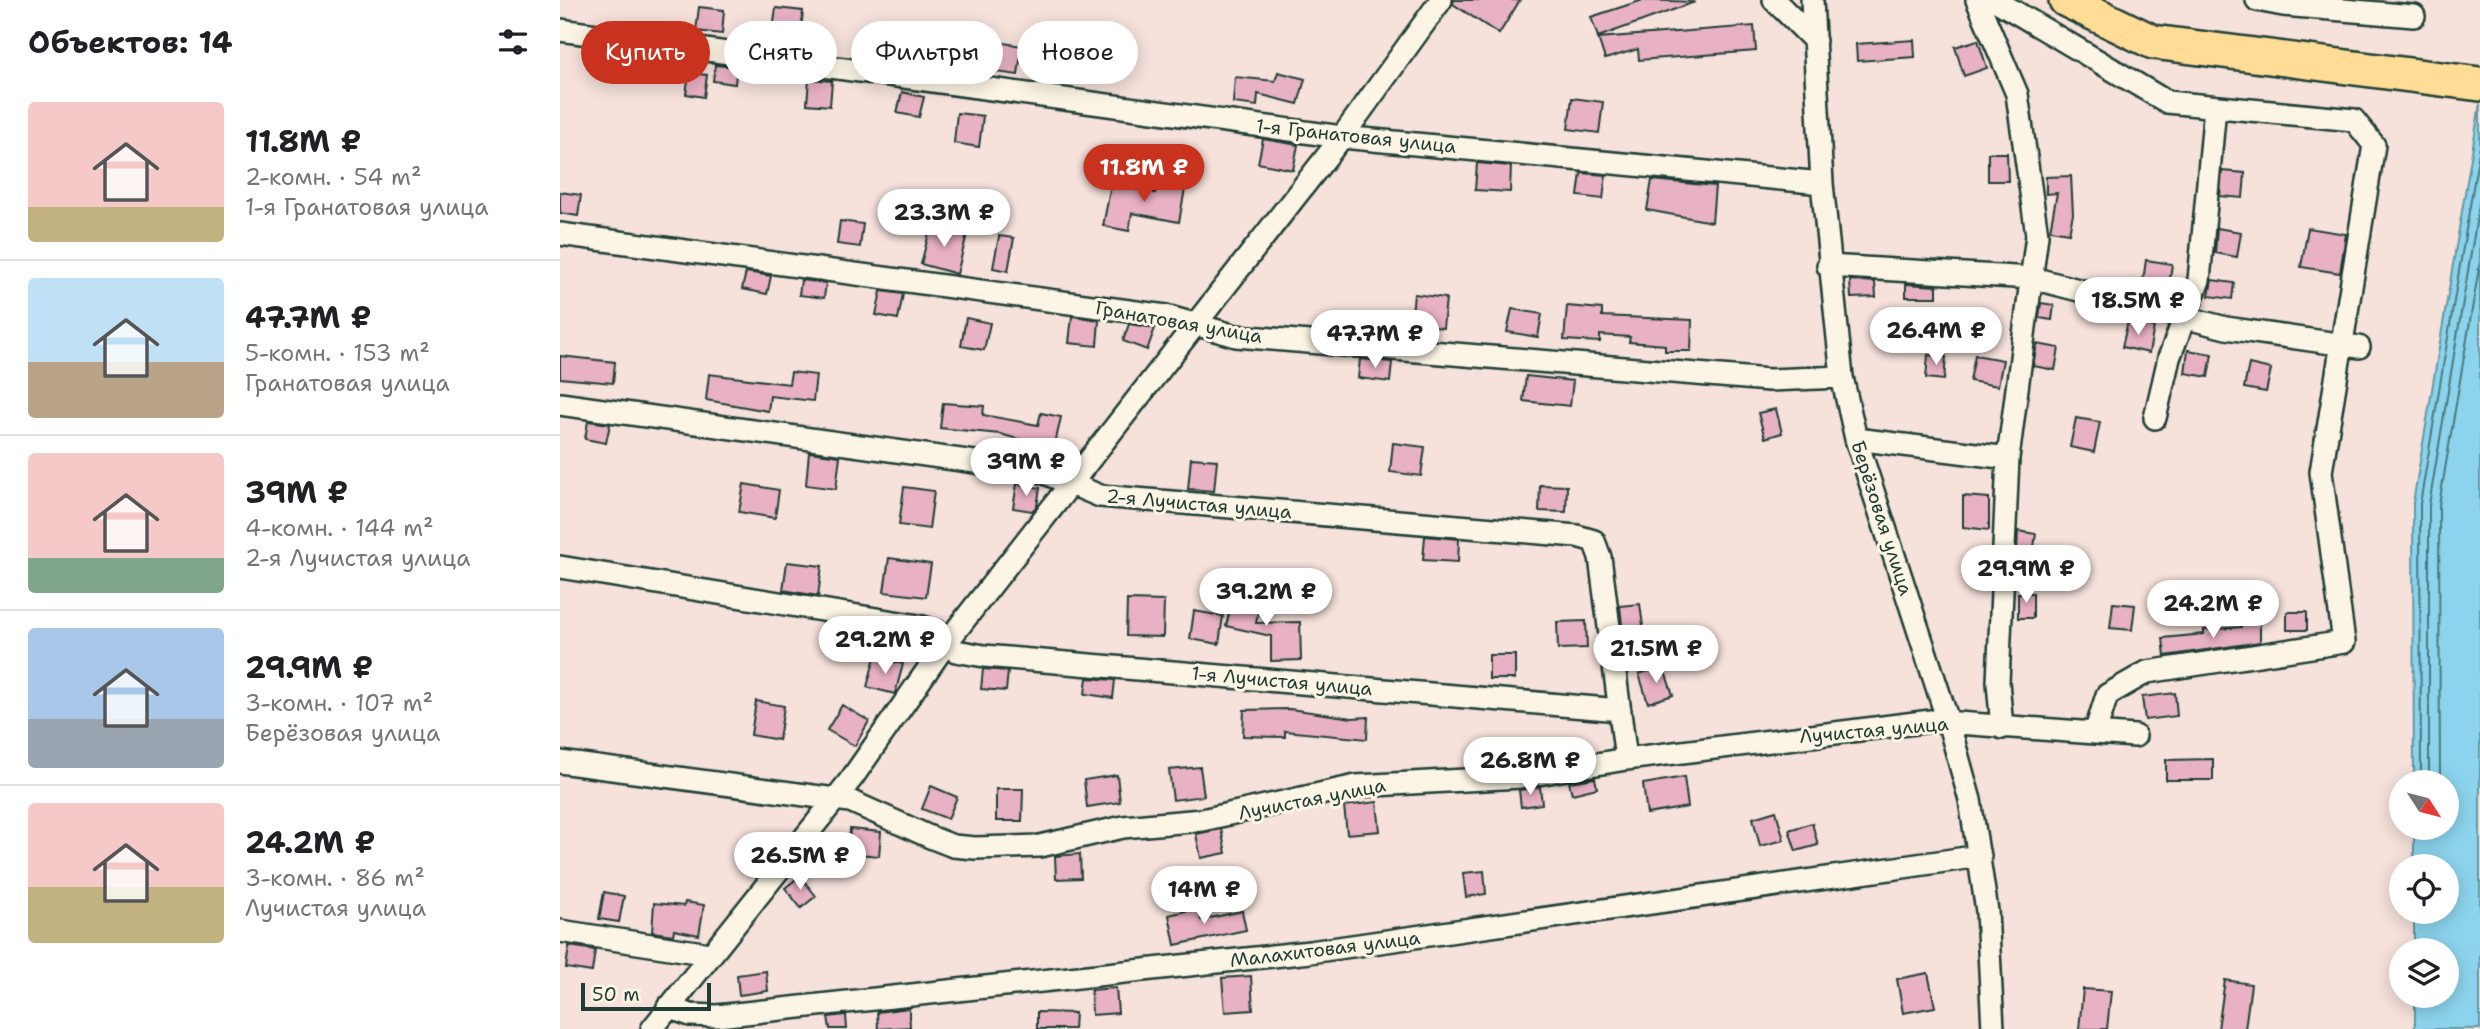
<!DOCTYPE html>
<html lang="ru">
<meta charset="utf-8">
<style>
:root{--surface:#fff;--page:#f6f6f6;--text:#202124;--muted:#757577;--line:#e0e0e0;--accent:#c8321e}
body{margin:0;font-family:"Shantell Sans",sans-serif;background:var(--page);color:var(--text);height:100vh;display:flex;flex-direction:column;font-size:26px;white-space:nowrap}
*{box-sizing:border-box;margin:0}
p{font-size:23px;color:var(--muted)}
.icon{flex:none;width:38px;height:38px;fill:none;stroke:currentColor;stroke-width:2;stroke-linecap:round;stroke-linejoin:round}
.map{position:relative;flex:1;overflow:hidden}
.drawer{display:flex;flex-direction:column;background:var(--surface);width:560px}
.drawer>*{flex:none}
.banner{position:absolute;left:21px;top:21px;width:665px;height:63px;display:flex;gap:14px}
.needle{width:46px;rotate:126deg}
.buttons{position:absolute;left:1829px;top:770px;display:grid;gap:14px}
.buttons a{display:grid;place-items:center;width:70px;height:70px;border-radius:50%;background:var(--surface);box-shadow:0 4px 18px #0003;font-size:35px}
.scale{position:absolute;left:21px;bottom:18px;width:130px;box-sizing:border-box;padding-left:7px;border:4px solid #1f3d34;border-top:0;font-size:19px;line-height:24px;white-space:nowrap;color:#1f3d34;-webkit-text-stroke:5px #fcf5e5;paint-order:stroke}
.price{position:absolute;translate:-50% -60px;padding:0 16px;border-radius:24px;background:#fff;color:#222;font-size:23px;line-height:46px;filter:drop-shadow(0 2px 4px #0008)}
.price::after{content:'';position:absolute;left:50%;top:42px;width:21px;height:16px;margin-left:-10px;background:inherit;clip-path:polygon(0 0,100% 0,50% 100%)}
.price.current{background:var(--accent);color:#fff}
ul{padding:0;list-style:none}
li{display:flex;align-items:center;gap:21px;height:175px;padding:0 28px}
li+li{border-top:2px solid var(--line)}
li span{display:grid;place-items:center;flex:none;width:196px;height:140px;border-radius:7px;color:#555}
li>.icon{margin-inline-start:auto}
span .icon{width:84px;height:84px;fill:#fffc;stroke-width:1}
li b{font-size:30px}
h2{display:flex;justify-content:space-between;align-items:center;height:84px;padding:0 28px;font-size:30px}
.pill{padding:0 24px;border-radius:32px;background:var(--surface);box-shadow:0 4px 18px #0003;font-size:24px;line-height:63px}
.pill.current{background:var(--accent);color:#fff}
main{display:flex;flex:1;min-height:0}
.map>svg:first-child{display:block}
</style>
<main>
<section class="drawer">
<h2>Объектов: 14<svg class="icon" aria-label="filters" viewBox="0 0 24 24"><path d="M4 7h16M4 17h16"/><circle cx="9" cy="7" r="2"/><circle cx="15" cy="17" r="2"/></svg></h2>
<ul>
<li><span style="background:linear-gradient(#f6c9c9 75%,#c2b280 0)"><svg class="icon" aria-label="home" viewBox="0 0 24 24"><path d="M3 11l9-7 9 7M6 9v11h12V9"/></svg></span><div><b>11.8M ₽</b><p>2-комн. · 54 m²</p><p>1-я Гранатовая улица</p></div></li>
<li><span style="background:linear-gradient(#bfe0f5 60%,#b9a48a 0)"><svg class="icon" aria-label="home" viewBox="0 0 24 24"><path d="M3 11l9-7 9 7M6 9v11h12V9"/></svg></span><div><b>47.7M ₽</b><p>5-комн. · 153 m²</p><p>Гранатовая улица</p></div></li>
<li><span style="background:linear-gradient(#f6c9c9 75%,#7fa58c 0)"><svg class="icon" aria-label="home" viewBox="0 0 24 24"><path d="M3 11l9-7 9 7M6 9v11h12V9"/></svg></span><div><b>39M ₽</b><p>4-комн. · 144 m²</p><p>2-я Лучистая улица</p></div></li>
<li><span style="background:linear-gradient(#a9c7e8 65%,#9aa5b1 0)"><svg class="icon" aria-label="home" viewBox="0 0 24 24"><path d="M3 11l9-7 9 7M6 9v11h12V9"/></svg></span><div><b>29.9M ₽</b><p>3-комн. · 107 m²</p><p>Берёзовая улица</p></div></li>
<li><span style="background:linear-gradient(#f6c9c9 60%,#c2b280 0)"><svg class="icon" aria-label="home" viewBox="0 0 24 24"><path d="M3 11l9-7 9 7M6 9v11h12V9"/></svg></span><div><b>24.2M ₽</b><p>3-комн. · 86 m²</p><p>Лучистая улица</p></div></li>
</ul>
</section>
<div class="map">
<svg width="1920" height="1029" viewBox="0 0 1920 1029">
<rect width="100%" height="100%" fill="#f6e1db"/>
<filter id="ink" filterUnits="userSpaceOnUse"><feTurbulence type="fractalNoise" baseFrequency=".0143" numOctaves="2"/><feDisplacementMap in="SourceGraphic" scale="14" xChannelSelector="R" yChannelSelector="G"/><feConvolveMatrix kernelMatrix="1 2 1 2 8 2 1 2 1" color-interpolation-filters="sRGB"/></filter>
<g filter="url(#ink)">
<path fill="#8cd4ed" stroke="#6098a3" stroke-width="2" d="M 1920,104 L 1920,1029 L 1855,1029 L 1855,996 L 1886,996 L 1886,950 L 1854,950 L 1854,912 L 1886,912 L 1886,866 L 1854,866 L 1854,828 L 1886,828 L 1886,782 L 1854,782 L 1853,503 Z"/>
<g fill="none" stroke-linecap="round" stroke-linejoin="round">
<path stroke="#4b797e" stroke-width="2" d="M 1861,782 L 1860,504 L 1920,146
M 1869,782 L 1869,505 L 1920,199
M 1880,782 L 1879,505 L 1920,262"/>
</g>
<path fill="#e9b1c4" stroke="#1f3d34" stroke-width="2" d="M 894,0 L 960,0 L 939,34 L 893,4 Z
M 1083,0 L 1135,2 L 1038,37 L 1031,17 Z
M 139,7 L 164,10 L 162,34 L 136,31 Z
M 216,8 L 243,11 L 240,40 L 212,37 Z
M 1194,26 L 1196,51 L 1079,60 L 1078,49 L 1045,59 L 1038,38 Z
M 1354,40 L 1355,57 L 1297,61 L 1296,44 Z
M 1418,40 L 1427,68 L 1404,76 L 1395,47 Z
M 432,41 L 462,46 L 458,75 L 428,71 Z
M 155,65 L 177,67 L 175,84 L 153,81 Z
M 718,72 L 745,79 L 738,104 L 698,94 L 697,106 L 673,103 L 675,77 L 715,81 Z
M 129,73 L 147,75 L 144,97 L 126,94 Z
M 249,79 L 272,81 L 270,106 L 247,104 Z
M 342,92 L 364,97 L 359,117 L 337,113 Z
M 1012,98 L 1043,102 L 1039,133 L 1008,129 Z
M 397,113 L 423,116 L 419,147 L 394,143 Z
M 703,139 L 738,145 L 733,170 L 698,163 Z
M 1428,153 L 1447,153 L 1448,181 L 1428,181 Z
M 917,163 L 951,166 L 950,192 L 915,190 Z
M 1662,171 L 1685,173 L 1683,198 L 1660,196 Z
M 1021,173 L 1046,175 L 1043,199 L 1018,196 Z
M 1511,176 L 1513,214 L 1509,233 L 1490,230 L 1497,193 L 1486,194 L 1486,177 Z
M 598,178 L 626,183 L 619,222 L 572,213 L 569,231 L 543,226 L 551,185 L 595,193 Z
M 1092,180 L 1155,186 L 1152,222 L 1087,210 Z
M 0,192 L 21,195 L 18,216 L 0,213 Z
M 280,221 L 303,224 L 300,247 L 277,244 Z
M 371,225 L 407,234 L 397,274 L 361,264 Z
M 1657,228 L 1681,232 L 1677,257 L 1655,253 Z
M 1748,228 L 1786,234 L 1780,273 L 1741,267 Z
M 439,236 L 454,238 L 448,271 L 433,268 Z
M 1586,260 L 1612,264 L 1609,285 L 1583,281 Z
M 186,272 L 211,276 L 207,294 L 182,289 Z
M 241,280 L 266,283 L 264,298 L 239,295 Z
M 1290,280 L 1315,282 L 1316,297 L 1291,298 Z
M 1652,280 L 1674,283 L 1672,299 L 1649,296 Z
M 1346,284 L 1377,286 L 1377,297 L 1346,297 Z
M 321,291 L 343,294 L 338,319 L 316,315 Z
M 854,294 L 886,298 L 883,328 L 851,324 Z
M 1481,303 L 1494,305 L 1492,320 L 1479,318 Z
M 1007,306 L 1042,309 L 1042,316 L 1132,320 L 1131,351 L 1105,351 L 1105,345 L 1069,342 L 1070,337 L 1040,335 L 1040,342 L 1004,340 Z
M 952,309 L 982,314 L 978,337 L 947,332 Z
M 512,316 L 539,320 L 537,346 L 509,343 Z
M 406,318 L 430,323 L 424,350 L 401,346 Z
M 1568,321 L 1594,327 L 1589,353 L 1562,347 Z
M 569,324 L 595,328 L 587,350 L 563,341 Z
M 1477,344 L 1499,348 L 1495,370 L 1473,366 Z
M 1628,350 L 1652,354 L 1648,377 L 1625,373 Z
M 1368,355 L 1386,357 L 1384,380 L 1366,378 Z
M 1415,355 L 1443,360 L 1438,386 L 1410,381 Z
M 0,356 L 55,362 L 53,383 L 0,378 Z
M 800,359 L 832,362 L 830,382 L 798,378 Z
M 1689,364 L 1711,369 L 1706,392 L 1684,388 Z
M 231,372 L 256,375 L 253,401 L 210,396 L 208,411 L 146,400 L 149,374 L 229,384 Z
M 966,376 L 1013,381 L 1010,406 L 963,401 Z
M 383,403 L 424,406 L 423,415 L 478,425 L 481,413 L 501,417 L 494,449 L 440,434 L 380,428 Z
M 1216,409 L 1222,433 L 1205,438 L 1198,413 Z
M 1516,418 L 1540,422 L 1534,452 L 1510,447 Z
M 28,421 L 50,424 L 46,443 L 25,439 Z
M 833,443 L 865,447 L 861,476 L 830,472 Z
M 249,452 L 280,456 L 276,489 L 246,485 Z
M 631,458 L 657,460 L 654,491 L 628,489 Z
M 184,484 L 219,490 L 215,518 L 179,512 Z
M 457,484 L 480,488 L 477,506 L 472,511 L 453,508 Z
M 980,485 L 1007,486 L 1006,512 L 979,511 Z
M 344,487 L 374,491 L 369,529 L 339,525 Z
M 1403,496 L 1429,498 L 1429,530 L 1403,527 Z
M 1458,531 L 1476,534 L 1473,554 L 1457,552 Z
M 865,536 L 899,539 L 898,562 L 863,560 Z
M 329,558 L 371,564 L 366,597 L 324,592 Z
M 227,562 L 262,566 L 258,596 L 223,590 Z
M 674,593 L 701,599 L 696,623 L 740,622 L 741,660 L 711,661 L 711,636 L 666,626 Z
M 1458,593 L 1473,593 L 1473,618 L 1458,618 Z
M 567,600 L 604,601 L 603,637 L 566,636 Z
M 1553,603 L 1575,605 L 1572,630 L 1550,628 Z
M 1080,604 L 1084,633 L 1063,635 L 1060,606 Z
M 634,611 L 663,616 L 659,644 L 630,639 Z
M 1727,612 L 1747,612 L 1747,630 L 1727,630 Z
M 1026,621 L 1027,648 L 998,649 L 997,622 Z
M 1681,623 L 1700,623 L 1700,642 L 1605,656 L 1603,638 L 1644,634 L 1644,630 L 1681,627 Z
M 929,655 L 955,655 L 955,679 L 929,679 Z
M 315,657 L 343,664 L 335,694 L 307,687 Z
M 1103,666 L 1113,695 L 1088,703 L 1079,674 Z
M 423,669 L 448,671 L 446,691 L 421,689 Z
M 527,678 L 555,680 L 553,698 L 525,694 Z
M 1615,693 L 1617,716 L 1585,720 L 1582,697 Z
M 196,701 L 224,706 L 219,740 L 191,735 Z
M 282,705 L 309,721 L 295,746 L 267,730 Z
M 730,709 L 792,718 L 808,717 L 807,739 L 725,731 L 725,737 L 683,736 L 684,710 Z
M 1653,759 L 1653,780 L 1606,780 L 1606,760 Z
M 640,767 L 644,796 L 613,800 L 609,770 Z
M 557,775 L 560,802 L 527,807 L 524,780 Z
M 1124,777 L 1128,807 L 1087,814 L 1083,784 Z
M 1035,778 L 1037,788 L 1012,794 L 1009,782 Z
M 371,786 L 397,797 L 388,819 L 362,809 Z
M 980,787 L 982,804 L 961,807 L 959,790 Z
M 436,789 L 463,789 L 462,821 L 436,821 Z
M 817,802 L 820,831 L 787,834 L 784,806 Z
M 1216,811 L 1224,840 L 1200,846 L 1193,818 Z
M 1252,823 L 1258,845 L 1236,851 L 1229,830 Z
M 290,829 L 321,832 L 319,856 L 288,853 Z
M 661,829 L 666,853 L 641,858 L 636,834 Z
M 520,854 L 521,878 L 496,879 L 495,856 Z
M 924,871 L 926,894 L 906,897 L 903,873 Z
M 240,876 L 256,896 L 241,908 L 225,888 Z
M 44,892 L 64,896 L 59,922 L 39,919 Z
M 125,902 L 144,905 L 139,935 L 114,930 L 113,935 L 92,932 L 94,903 L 124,906 Z
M 638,908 L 641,920 L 682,911 L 686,930 L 615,945 L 609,915 Z
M 9,946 L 35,950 L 32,972 L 6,968 Z
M 206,971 L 208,991 L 179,995 L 177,975 Z
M 1368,973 L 1375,1007 L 1343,1013 L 1337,979 Z
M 691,976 L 693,1010 L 665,1012 L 662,978 Z
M 1665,980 L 1691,984 L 1685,1029 L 1658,1029 Z
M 556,988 L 558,1013 L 532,1015 L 531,990 Z
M 1523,989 L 1551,991 L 1547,1029 L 1519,1029 Z
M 349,1008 L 350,1027 L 318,1029 L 317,1012 Z
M 477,1012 L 515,1013 L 514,1029 L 477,1029 Z
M 286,1015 L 287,1029 L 270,1029 L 268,1017 Z"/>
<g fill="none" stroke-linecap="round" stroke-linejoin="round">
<g stroke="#1f3d34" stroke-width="26">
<path id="minor" d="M 1214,0 L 1255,41
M 1252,0 L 1262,183 L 1282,377 L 1296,439 L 1388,721 L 1410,800 L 1427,911 L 1433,1029
M 1417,0 L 1457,94 L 1477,235 L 1448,458 L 1438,682 L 1442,728
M 1435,0 L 1607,102 L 1794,120 L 1814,145 L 1761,472 L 1784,642 L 1587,672 L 1547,695 L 1535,733
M 1697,0 L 1723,5 L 1854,16
M 0,30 L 782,137 L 1262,183
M 0,234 L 606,316 L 676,336 L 1209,380 L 1282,377
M 1268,266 L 1472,278 L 1666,328 L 1799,347
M 0,404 L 480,471 L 540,496 L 1017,536 L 1034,541 L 1040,557 L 1066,759
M 1595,418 L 1609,358 L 1639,280 L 1655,107
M 1296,439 L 1448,458
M 0,567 L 359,626 L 376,631 L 396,651 L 424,656 L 1060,710
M 0,762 L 290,801 L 370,837 L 393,846 L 415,848 L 480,846 L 563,827 L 642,820 L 796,786 L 960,777 L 1066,759 L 1371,721 L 1575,736
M 0,931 L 149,954
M 108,1007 L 130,1015 L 157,1016 L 750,952 L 1420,856
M 92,1029 L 292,778 L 387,642 L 782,137 L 881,0"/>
</g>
<g stroke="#1f3d34" stroke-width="38">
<path id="primary" d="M 1506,0 L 1593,42 L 1920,84"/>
</g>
<use href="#minor" stroke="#fcf5e5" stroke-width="21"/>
<use href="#primary" stroke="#ffdd96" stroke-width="33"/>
</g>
</g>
<g text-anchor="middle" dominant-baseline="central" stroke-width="6" stroke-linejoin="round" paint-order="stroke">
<g font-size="19" fill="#1f3d34" stroke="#fcf5e5">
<text transform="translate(796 136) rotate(6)">1-я Гранатовая улица</text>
<text transform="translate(619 322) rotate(10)">Гранатовая улица</text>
<text transform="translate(639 504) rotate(5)">2-я Лучистая улица</text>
<text transform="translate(1322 518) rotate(72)">Берёзовая улица</text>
<text transform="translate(722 681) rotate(5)">1-я Лучистая улица</text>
<text transform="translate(1314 730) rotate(-5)">Лучистая улица</text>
<text transform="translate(752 799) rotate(-11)">Лучистая улица</text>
<text transform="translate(765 949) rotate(-7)">Малахитовая улица</text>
</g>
</g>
</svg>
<div class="buttons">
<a><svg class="needle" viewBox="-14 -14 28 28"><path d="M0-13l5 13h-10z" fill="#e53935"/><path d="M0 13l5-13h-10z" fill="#757577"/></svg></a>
<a><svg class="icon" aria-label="locate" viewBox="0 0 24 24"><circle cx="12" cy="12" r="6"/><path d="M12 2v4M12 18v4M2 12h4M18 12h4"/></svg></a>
<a><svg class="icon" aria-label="layers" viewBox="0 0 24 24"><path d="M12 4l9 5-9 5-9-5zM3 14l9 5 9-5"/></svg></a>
</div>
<div class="scale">50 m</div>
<b class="price current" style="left:584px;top:204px">11.8M ₽</b>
<b class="price" style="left:384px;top:249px">23.3M ₽</b>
<b class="price" style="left:1578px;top:337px">18.5M ₽</b>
<b class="price" style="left:1376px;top:367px">26.4M ₽</b>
<b class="price" style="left:815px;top:370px">47.7M ₽</b>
<b class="price" style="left:466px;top:498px">39M ₽</b>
<b class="price" style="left:1466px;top:605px">29.9M ₽</b>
<b class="price" style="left:706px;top:628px">39.2M ₽</b>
<b class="price" style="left:1653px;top:640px">24.2M ₽</b>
<b class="price" style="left:325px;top:676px">29.2M ₽</b>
<b class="price" style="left:1096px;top:685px">21.5M ₽</b>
<b class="price" style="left:970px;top:797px">26.8M ₽</b>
<b class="price" style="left:240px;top:892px">26.5M ₽</b>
<b class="price" style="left:644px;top:926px">14M ₽</b>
<div class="banner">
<a class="pill current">Купить</a>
<a class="pill">Снять</a>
<a class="pill">Фильтры</a>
<a class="pill">Новое</a>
</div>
</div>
</main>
